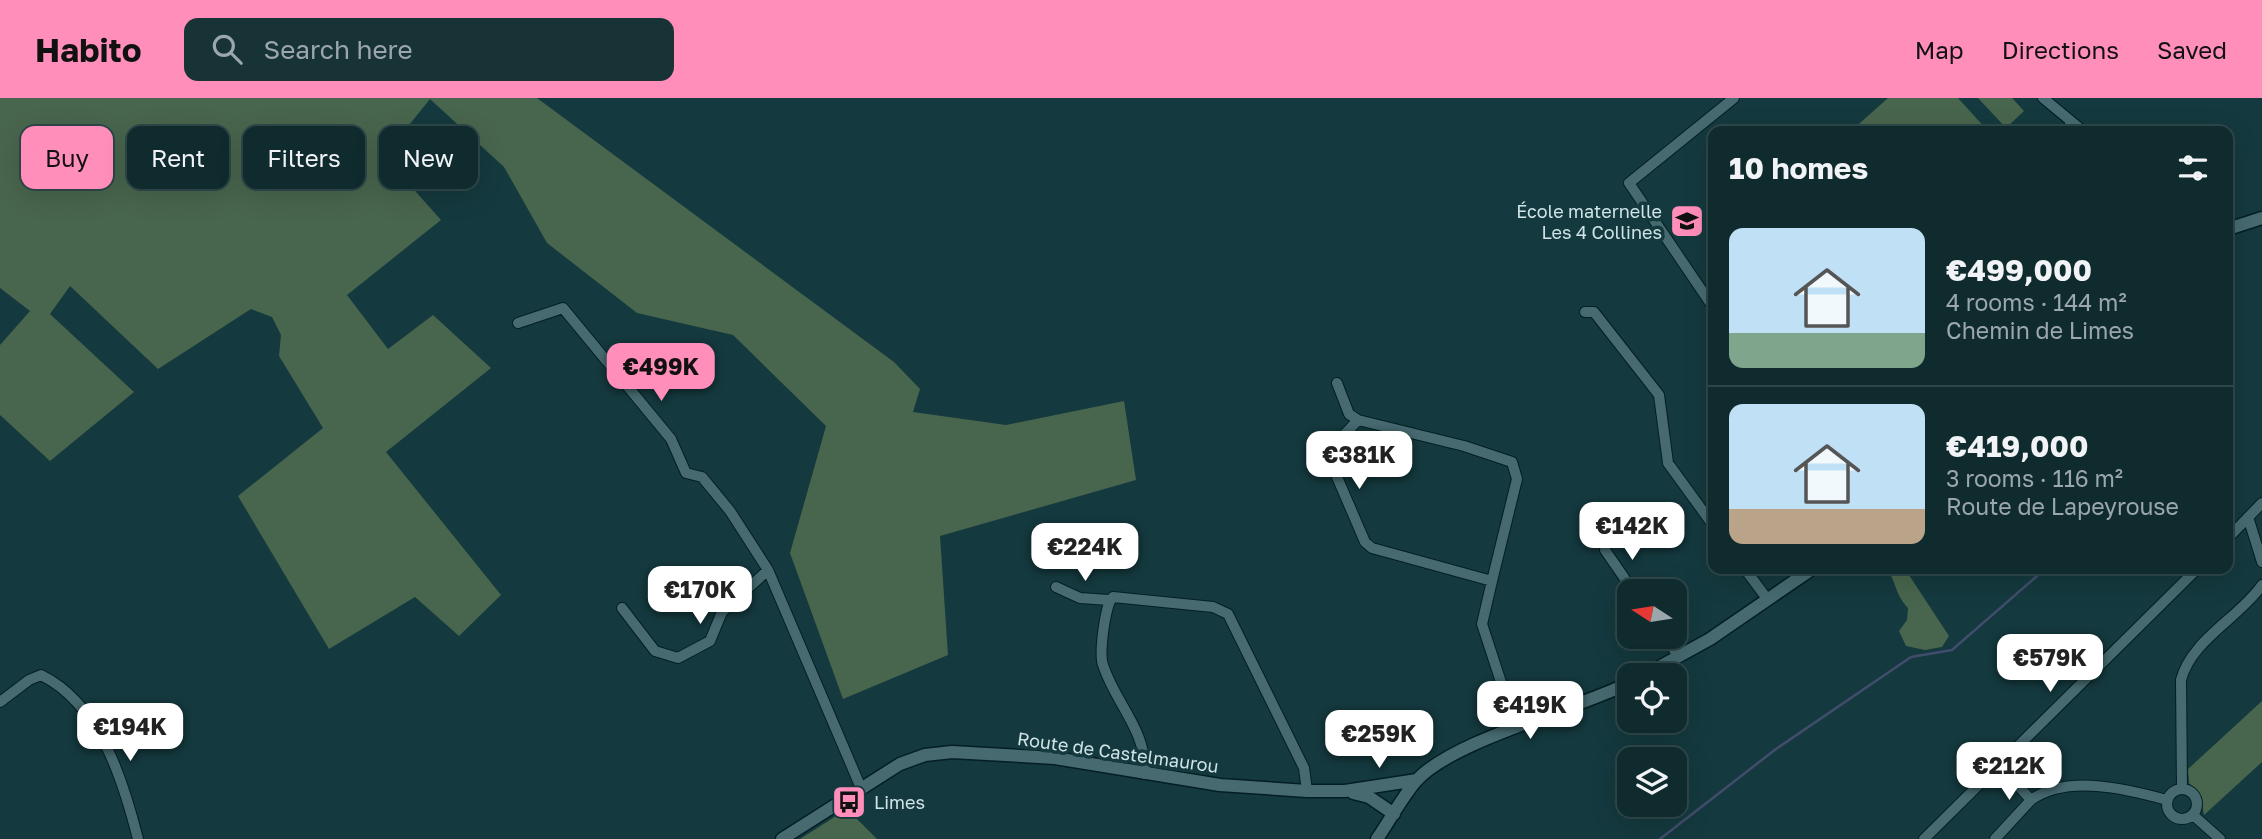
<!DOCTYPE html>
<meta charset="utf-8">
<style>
:root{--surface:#0f2b2e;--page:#183336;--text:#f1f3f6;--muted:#9ba7aa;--line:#2f474a;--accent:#ff8eba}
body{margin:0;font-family:"Golos Text",sans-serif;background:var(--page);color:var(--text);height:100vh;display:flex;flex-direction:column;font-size:26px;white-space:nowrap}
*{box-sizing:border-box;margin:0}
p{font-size:23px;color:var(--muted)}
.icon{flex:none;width:38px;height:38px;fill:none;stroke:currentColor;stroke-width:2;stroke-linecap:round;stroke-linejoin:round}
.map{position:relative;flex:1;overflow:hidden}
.drawer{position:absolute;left:1708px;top:28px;width:525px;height:448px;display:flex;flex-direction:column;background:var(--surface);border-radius:14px;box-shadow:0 7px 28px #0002,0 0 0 2px var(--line)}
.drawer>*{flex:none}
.top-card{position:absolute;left:21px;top:28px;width:665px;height:63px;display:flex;gap:14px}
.needle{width:46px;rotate:282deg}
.tools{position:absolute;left:1617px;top:481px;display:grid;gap:14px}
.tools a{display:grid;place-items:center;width:70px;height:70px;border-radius:14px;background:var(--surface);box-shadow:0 7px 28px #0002,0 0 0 2px var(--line);font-size:35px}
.price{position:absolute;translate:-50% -60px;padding:0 16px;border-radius:14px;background:#fff;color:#222;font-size:23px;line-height:46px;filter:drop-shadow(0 2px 4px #0008)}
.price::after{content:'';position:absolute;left:50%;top:42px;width:21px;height:16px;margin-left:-10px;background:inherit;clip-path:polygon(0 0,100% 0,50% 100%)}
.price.active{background:var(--accent);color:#111}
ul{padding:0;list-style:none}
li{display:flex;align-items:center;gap:21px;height:175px;padding:0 21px}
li+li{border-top:2px solid var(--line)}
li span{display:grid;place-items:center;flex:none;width:196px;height:140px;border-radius:14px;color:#555}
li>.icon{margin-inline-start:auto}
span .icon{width:84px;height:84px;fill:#fffc;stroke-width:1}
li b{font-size:30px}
h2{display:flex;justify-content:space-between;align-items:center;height:84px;padding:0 21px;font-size:30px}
.pill{padding:0 24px;border-radius:14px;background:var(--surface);box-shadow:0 7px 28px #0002,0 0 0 2px var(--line);font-size:24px;line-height:63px}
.pill.active{background:var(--accent);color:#111}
header{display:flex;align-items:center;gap:42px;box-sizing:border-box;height:98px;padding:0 35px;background:var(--accent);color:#111}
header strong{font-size:33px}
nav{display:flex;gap:38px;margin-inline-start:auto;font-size:24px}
.search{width:490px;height:63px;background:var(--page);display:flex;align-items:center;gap:18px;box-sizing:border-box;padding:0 24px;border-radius:14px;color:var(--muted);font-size:26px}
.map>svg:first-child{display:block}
</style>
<header>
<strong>Habito</strong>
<div class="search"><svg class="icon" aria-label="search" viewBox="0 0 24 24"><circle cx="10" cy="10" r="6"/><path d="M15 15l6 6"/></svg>Search here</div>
<nav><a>Map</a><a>Directions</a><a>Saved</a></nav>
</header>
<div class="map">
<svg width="2262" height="741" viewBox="0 0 2262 741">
<rect width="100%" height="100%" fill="#14393e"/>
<path fill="#48654d" d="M 0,0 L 537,0 L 894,264 L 920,291 L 913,314 L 1006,327 L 1124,303 L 1136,382 L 940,438 L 948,557 L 843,601 L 790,455 L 826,328 L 733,237 L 637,215 L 547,145 L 504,69 L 430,1 L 384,58 L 441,122 L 347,197 L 388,251 L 433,217 L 491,270 L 386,354 L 501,497 L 459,538 L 415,499 L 329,551 L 238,398 L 323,330 L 279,258 L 281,237 L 272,219 L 251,211 L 158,271 L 70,188 L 50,216 L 134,294 L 50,363 L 0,317 L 0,247 L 30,213 L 0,190 Z
M 1888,0 L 1958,0 L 1987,32 L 1851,33 Z
M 1978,0 L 2012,0 L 2024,13 L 2006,30 Z
M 1886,471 L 1905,471 L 1949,538 L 1942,549 L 1925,552 L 1906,548 L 1899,533 L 1907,522 L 1908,510 C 1894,495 1896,481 1886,471 Z
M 2262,603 L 2262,664 L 2204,717 L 2201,699 L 2189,685 L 2188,671 Z
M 847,711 L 877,741 L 800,741 Z"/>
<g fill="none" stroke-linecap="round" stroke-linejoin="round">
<path stroke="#414d6c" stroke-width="2.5" d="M 1660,741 L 1776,651 L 1911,559 L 1952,552 L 2045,471"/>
<g stroke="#031f23" stroke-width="12">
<path id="street" d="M 2043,0 L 2083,33
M 2066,33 L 2072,24
M 1713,209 L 1629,85 L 1734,0
M 1585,214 L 1594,214 L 1659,297 L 1668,365 L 1713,427
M 518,225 L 563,210 L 671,341 L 686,375 L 702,379 L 730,413 L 768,472 L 861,690
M 1337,285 L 1349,316 L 1358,322
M 2248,419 L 2262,464
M 2228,440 L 2262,405
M 1605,452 L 1634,494
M 1745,471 L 1768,502
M 1492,483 L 1517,381 L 1512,364 L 1464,348 L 1358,322 L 1333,349 L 1331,365 L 1365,444 L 1372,450 L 1492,483 L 1482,526 L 1516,630
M 1056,489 L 1080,500 L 1109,502
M 622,510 L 655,553 L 678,560 L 710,543 L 722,514 L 768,472
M 1665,539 L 1679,559
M 0,604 L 29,582 L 41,577 C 100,606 123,682 138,741
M 1145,676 C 1146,630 1116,607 1103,567 C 1099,556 1105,505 1113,499 L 1213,509 L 1228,516 L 1304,670 L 1307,693
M 2182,690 L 2181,582 C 2191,542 2239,520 2262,487
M2167 706a15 15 0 1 1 30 0a15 15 0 1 1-30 0Z
M 2031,702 C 2067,676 2127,691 2167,702
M 2193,717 L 2220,741
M 1924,741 L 2197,471
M 1995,741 L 2031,702 L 1999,667"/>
</g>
<g stroke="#031f23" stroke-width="15">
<path id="secondary" d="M 2228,131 L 2262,120
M 1643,578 L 1710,541 L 1812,471
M 1353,695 L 1369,699 L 1394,716
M 782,741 L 900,666 L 925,657 L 952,654 L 1055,660 L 1220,687 L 1307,693 L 1345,693 L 1417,682
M 1377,741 C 1390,722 1401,701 1416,683 C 1451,643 1577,611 1629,585"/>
</g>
<use href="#street" stroke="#466a70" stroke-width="10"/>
<use href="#secondary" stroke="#466a70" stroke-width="12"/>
</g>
<defs>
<g id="school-square" transform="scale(1.75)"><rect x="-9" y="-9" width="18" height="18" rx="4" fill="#ff8eba" stroke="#14393e"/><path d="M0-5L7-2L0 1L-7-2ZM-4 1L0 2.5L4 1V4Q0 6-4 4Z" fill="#111"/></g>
<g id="bus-square" transform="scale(1.75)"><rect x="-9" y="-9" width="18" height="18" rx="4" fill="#ff8eba" stroke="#14393e"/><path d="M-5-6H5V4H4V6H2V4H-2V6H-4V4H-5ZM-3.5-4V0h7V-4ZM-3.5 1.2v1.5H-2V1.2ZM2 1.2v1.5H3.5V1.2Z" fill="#111"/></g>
</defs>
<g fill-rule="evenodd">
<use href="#school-square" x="1687" y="123"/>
<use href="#bus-square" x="849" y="704"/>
</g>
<g text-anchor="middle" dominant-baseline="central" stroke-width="7" stroke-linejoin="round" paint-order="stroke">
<g font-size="18" fill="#d0e4e7" stroke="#14393e" text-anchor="end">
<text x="1662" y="113">École maternelle<tspan x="1662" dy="21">Les 4 Collines</tspan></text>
<text x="874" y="704" text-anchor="start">Limes</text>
</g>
<g font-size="18" fill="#d0e4e7" stroke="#14393e">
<text transform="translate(1118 654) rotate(8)">Route de Castelmaurou</text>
</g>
</g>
</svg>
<div class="tools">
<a><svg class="needle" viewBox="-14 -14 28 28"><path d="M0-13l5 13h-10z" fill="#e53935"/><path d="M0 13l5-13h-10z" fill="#9ba7aa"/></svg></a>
<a><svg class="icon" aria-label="locate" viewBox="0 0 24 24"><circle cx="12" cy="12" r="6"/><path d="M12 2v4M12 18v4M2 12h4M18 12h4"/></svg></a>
<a><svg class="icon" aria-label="layers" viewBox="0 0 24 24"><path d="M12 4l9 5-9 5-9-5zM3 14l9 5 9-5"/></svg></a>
</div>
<b class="price active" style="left:661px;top:305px">€499K</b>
<b class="price" style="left:1359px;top:393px">€381K</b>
<b class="price" style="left:1632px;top:464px">€142K</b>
<b class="price" style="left:1085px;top:485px">€224K</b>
<b class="price" style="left:700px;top:528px">€170K</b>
<b class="price" style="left:2050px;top:596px">€579K</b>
<b class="price" style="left:1530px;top:643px">€419K</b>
<b class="price" style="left:130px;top:665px">€194K</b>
<b class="price" style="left:1379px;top:672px">€259K</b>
<b class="price" style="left:2009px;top:704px">€212K</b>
<div class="top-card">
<a class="pill active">Buy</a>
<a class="pill">Rent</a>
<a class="pill">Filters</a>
<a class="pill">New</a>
</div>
<section class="drawer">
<h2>10 homes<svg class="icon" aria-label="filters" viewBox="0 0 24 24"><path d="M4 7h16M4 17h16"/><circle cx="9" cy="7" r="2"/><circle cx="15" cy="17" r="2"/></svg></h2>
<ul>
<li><span style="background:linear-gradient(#bfe0f5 75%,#7fa58c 0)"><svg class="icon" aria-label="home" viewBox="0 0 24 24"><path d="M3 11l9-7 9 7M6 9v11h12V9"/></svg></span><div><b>€499,000</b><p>4 rooms · 144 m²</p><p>Chemin de Limes</p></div></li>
<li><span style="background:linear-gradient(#bfe0f5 75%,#b9a48a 0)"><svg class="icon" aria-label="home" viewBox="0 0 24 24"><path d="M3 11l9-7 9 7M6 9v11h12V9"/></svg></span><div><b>€419,000</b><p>3 rooms · 116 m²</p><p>Route de Lapeyrouse</p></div></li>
</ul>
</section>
</div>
